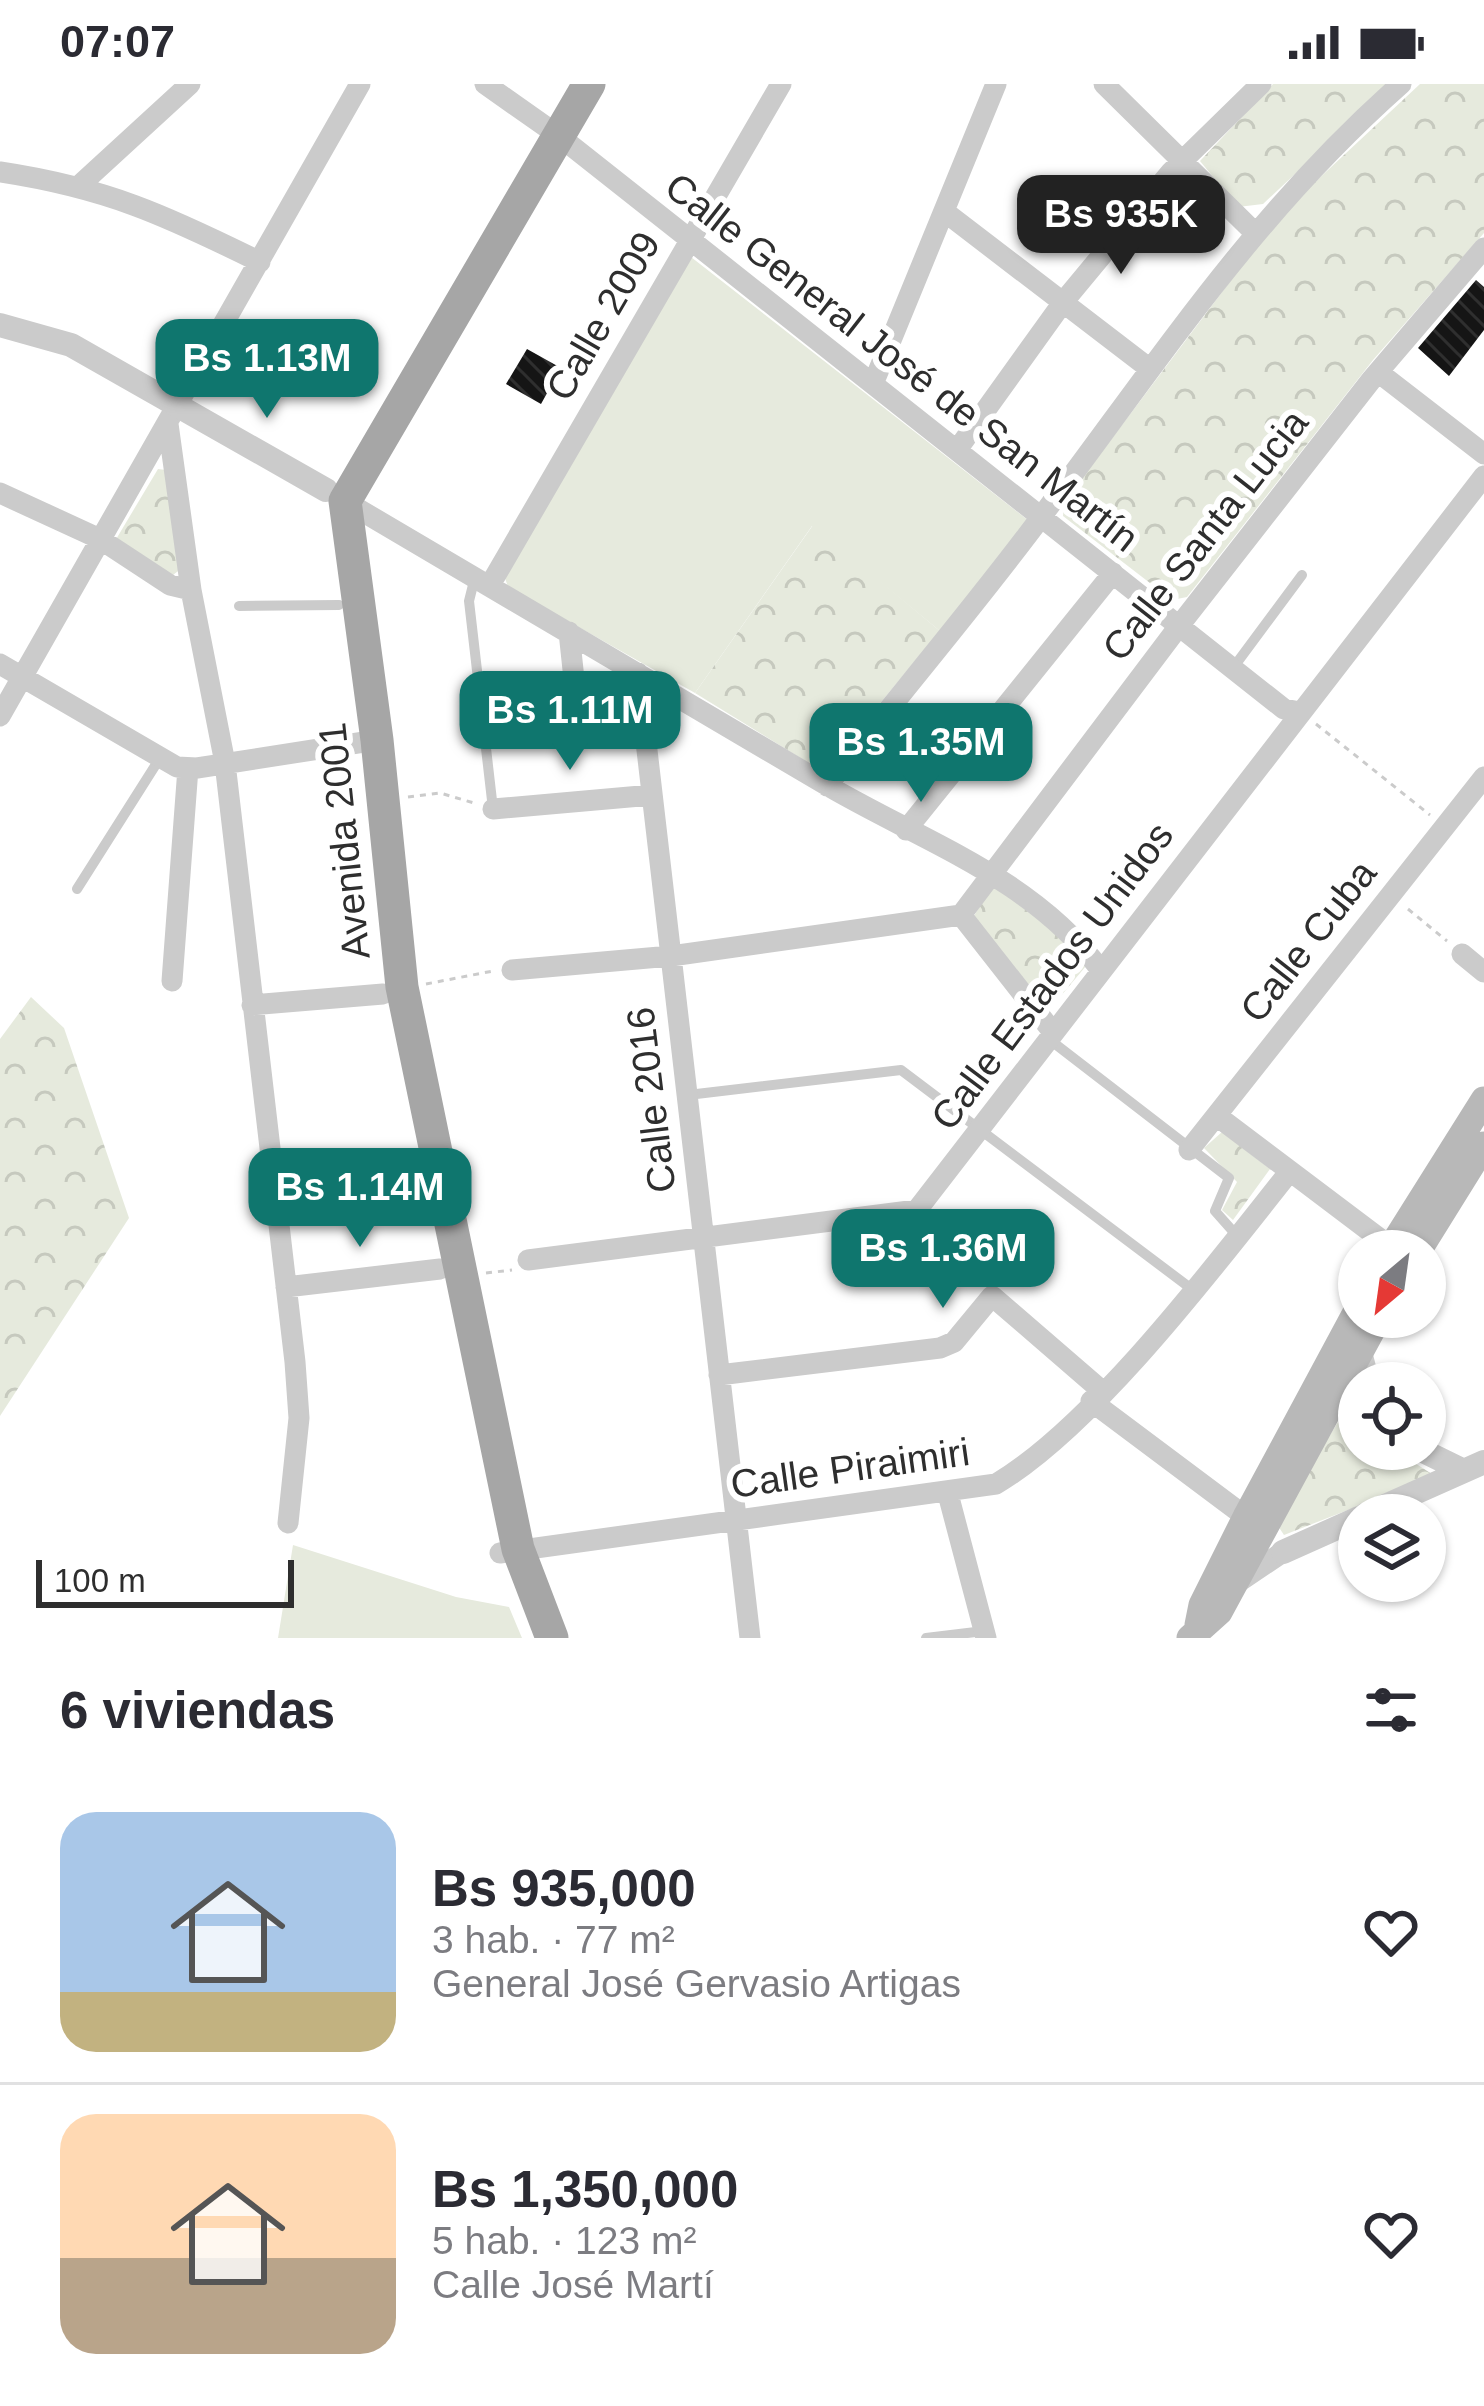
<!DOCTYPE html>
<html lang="es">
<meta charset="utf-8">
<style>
:root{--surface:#fff;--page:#f7f7f7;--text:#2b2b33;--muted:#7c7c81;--line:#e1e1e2;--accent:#0f766e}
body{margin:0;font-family:Arial,sans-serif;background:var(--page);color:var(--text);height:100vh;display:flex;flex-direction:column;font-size:45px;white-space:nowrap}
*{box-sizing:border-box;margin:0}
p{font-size:39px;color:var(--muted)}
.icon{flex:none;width:66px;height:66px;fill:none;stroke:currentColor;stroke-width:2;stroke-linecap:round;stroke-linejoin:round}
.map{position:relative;height:1554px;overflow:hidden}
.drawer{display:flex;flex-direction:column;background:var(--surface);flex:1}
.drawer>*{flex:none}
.needle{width:78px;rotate:209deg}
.buttons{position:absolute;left:1338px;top:1146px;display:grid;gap:24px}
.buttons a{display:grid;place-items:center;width:108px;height:108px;border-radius:50%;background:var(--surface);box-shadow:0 3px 9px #0004;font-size:60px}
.scale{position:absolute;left:36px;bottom:30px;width:258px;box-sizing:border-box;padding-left:12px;border:6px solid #2e2e2e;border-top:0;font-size:33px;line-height:42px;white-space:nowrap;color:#2e2e2e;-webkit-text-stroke:9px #fff;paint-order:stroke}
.price{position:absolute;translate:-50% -102px;padding:0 27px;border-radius:24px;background:var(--accent);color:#fff;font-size:39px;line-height:78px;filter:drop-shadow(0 3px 6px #0008)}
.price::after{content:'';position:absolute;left:50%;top:72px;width:36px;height:27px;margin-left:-18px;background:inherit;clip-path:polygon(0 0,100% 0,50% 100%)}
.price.selected{background:#222;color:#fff}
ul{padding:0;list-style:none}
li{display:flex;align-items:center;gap:36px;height:300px;padding:0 60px}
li+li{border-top:3px solid var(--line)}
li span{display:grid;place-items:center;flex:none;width:336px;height:240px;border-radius:36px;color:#555}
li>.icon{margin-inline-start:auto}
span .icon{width:144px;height:144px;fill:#fffc;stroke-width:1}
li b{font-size:51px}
h2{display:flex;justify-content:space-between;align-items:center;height:144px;padding:0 60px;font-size:51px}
.status{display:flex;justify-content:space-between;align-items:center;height:84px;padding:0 60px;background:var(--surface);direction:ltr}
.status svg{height:33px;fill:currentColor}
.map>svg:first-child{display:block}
</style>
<div class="status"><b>07:07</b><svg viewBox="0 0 49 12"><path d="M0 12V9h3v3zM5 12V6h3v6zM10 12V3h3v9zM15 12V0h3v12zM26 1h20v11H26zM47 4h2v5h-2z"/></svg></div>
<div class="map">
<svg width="1484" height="1554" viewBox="0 0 1484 1554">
<defs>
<pattern id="forest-crowns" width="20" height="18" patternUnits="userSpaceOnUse" patternTransform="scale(3)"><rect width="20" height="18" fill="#e6eadd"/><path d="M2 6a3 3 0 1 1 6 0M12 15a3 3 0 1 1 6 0" fill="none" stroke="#c6c9be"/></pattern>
<pattern id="building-back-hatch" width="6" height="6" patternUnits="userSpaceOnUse" patternTransform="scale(3)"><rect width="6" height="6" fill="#151515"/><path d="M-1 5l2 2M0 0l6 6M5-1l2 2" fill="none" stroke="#2f2f2f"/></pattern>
</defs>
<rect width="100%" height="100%" fill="#fff"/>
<path fill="#e6eadd" d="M 691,173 L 1029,437 L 940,547 L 812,442 L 695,609 L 508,503 L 504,491 Z
M 293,1461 L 456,1513 L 509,1523 L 522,1554 L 278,1554 Z"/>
<path fill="url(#forest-crowns)" d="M 1273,0 L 1391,0 L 1263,120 L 1238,123 L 1200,77 Z
M 1420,0 L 1484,0 L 1484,149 L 1373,276 L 1187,513 L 1172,516 L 1063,432 L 1064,418 L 1259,159 L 1299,113 Z
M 158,385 L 166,386 L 182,484 L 173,491 L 115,457 Z
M 813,441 L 940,547 L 823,688 L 695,609 Z
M 1000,800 L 1052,838 L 1086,882 L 1060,913 L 1045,922 L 974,832 L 991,803 Z
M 31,913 L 64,944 L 129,1134 L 0,1332 L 0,955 Z
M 1222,1048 L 1270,1085 L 1233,1136 L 1222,1126 L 1237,1098 L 1204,1064 Z
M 1357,1307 L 1359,1365 L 1393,1365 L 1435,1392 L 1284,1451 L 1276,1439 Z"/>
<path fill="url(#building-back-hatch)" d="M 1476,196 L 1484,203 L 1484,246 L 1449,292 L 1418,264 Z
M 527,265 L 561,284 L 541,320 L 506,300 Z"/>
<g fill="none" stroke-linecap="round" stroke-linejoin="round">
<path stroke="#cbcbcb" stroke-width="3" stroke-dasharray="6 6" stroke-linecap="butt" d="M 1316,640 L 1430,731
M 408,713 L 440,709 L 474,719
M 1408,825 L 1447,857
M 426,900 L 493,887
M 486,1189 L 512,1186"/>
<path stroke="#cbcbcb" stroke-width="10" d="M 475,493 L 469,517 L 493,725
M 239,522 L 339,521
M 1233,584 L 1302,491
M 77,805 L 160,674
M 1050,956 L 1229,1094 L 1215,1127 L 1238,1153
M 688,1011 L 901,986 L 1193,1206
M 926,1554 L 984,1547"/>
<path stroke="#cbcbcb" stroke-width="21" d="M 485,0 L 559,52 L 1284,625 L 1300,628
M 1104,0 L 1253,147
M 0,88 C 106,104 165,131 260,178
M 81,100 L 190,0
M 945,128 L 1150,285
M 1378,288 L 1484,370
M 873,300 L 996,0
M 168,340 L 191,506 L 225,679 L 295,1278 L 299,1334 L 288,1439
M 957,366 L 1064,217 L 1171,88 L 1261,0
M 0,409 L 100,455 L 170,501 L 191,506
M 343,416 C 503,509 662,605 823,699 C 921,757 1030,792 1100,885
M 490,501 L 781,0
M 569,548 L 580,652
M 0,580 L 177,683 L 197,684 L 377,656
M 638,589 L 672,881
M 0,632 L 360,0
M 827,702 C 899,611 975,522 1044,429 C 1161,274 1254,130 1401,0
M 493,725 L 652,711
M 906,746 L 1113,489
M 961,831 L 1052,947
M 1462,870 L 1484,888
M 671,872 L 750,1554
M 512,886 L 671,872 L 961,831 L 1179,542 L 1372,295 L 1484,164
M 172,897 L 188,684
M 252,921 L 383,910
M 1217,1032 L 1396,1167
M 1189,1066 L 1484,693
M 528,1176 L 917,1126 L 1484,392
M 286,1203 L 440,1185
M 719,1291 L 940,1264 L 954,1258 L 992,1212 L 1102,1307
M 1091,1317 L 1246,1433
M 948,1410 L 986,1554
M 500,1469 L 996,1400 C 1094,1342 1217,1179 1290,1087
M 1234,1501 L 1283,1468"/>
<path stroke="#cbcbcb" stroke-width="24" d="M 0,241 L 71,261 L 326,406
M 1348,1262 L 1360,1268 L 1368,1299
M 1419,1365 L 1464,1387
M 1365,1431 L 1484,1378
M 1283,1468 L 1359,1434"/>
<path stroke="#b8b8b8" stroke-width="27" d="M 1389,1167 L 1484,1016
M 1418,1167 L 1484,1061
M 1198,1541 L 1202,1521 L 1246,1433 L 1359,1223
M 1190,1554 L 1219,1528 L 1379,1233"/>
<path stroke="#a6a6a6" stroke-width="33" d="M 552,1554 L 518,1465 L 402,903 L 377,656 L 345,417 L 589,0"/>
</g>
<g text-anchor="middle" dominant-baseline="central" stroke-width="12" stroke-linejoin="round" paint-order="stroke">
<g font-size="39" fill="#2e2e2e" stroke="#fff">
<text transform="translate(603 232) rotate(-60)">Calle 2009</text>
<text transform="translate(902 278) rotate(38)">Calle General José de San Martín</text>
<text transform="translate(1205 451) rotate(-52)">Calle Santa Lucia</text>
<text transform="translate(344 757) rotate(-96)">Avenida 2001</text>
<text transform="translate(1308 857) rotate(-52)">Calle Cuba</text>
<text transform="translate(1052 892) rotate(-53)">Calle Estados Unidos</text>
<text transform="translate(651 1016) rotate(-97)">Calle 2016</text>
<text transform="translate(850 1384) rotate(-8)">Calle Piraimiri</text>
</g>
</g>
</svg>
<div class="buttons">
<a><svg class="needle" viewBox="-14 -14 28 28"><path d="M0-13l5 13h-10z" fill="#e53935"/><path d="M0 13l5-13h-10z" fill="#7c7c81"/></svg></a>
<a><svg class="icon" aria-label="locate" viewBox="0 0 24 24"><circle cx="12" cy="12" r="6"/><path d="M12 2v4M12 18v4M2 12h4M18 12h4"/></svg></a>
<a><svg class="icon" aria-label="layers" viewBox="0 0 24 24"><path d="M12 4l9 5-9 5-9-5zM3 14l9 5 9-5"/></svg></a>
</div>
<div class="scale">100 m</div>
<b class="price selected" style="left:1121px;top:193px">Bs 935K</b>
<b class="price" style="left:267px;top:337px">Bs 1.13M</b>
<b class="price" style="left:570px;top:689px">Bs 1.11M</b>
<b class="price" style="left:921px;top:721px">Bs 1.35M</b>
<b class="price" style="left:360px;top:1166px">Bs 1.14M</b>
<b class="price" style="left:943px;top:1227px">Bs 1.36M</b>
</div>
<section class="drawer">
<h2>6 viviendas<svg class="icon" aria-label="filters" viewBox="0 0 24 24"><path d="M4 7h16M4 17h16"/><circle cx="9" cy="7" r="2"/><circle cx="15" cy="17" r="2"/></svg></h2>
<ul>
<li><span style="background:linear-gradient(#a9c7e8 75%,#c2b280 0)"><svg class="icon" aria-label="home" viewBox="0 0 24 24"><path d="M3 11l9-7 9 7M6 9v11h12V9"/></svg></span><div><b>Bs 935,000</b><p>3 hab. · 77 m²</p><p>General José Gervasio Artigas</p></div><svg class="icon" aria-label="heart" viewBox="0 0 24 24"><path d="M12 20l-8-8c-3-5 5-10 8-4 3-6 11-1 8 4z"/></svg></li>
<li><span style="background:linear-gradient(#ffd9b3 60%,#b9a48a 0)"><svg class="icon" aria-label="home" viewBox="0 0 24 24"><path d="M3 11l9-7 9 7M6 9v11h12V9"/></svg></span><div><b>Bs 1,350,000</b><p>5 hab. · 123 m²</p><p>Calle José Martí</p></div><svg class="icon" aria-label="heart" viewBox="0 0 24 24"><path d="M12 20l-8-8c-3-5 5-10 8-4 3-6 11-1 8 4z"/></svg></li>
</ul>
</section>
